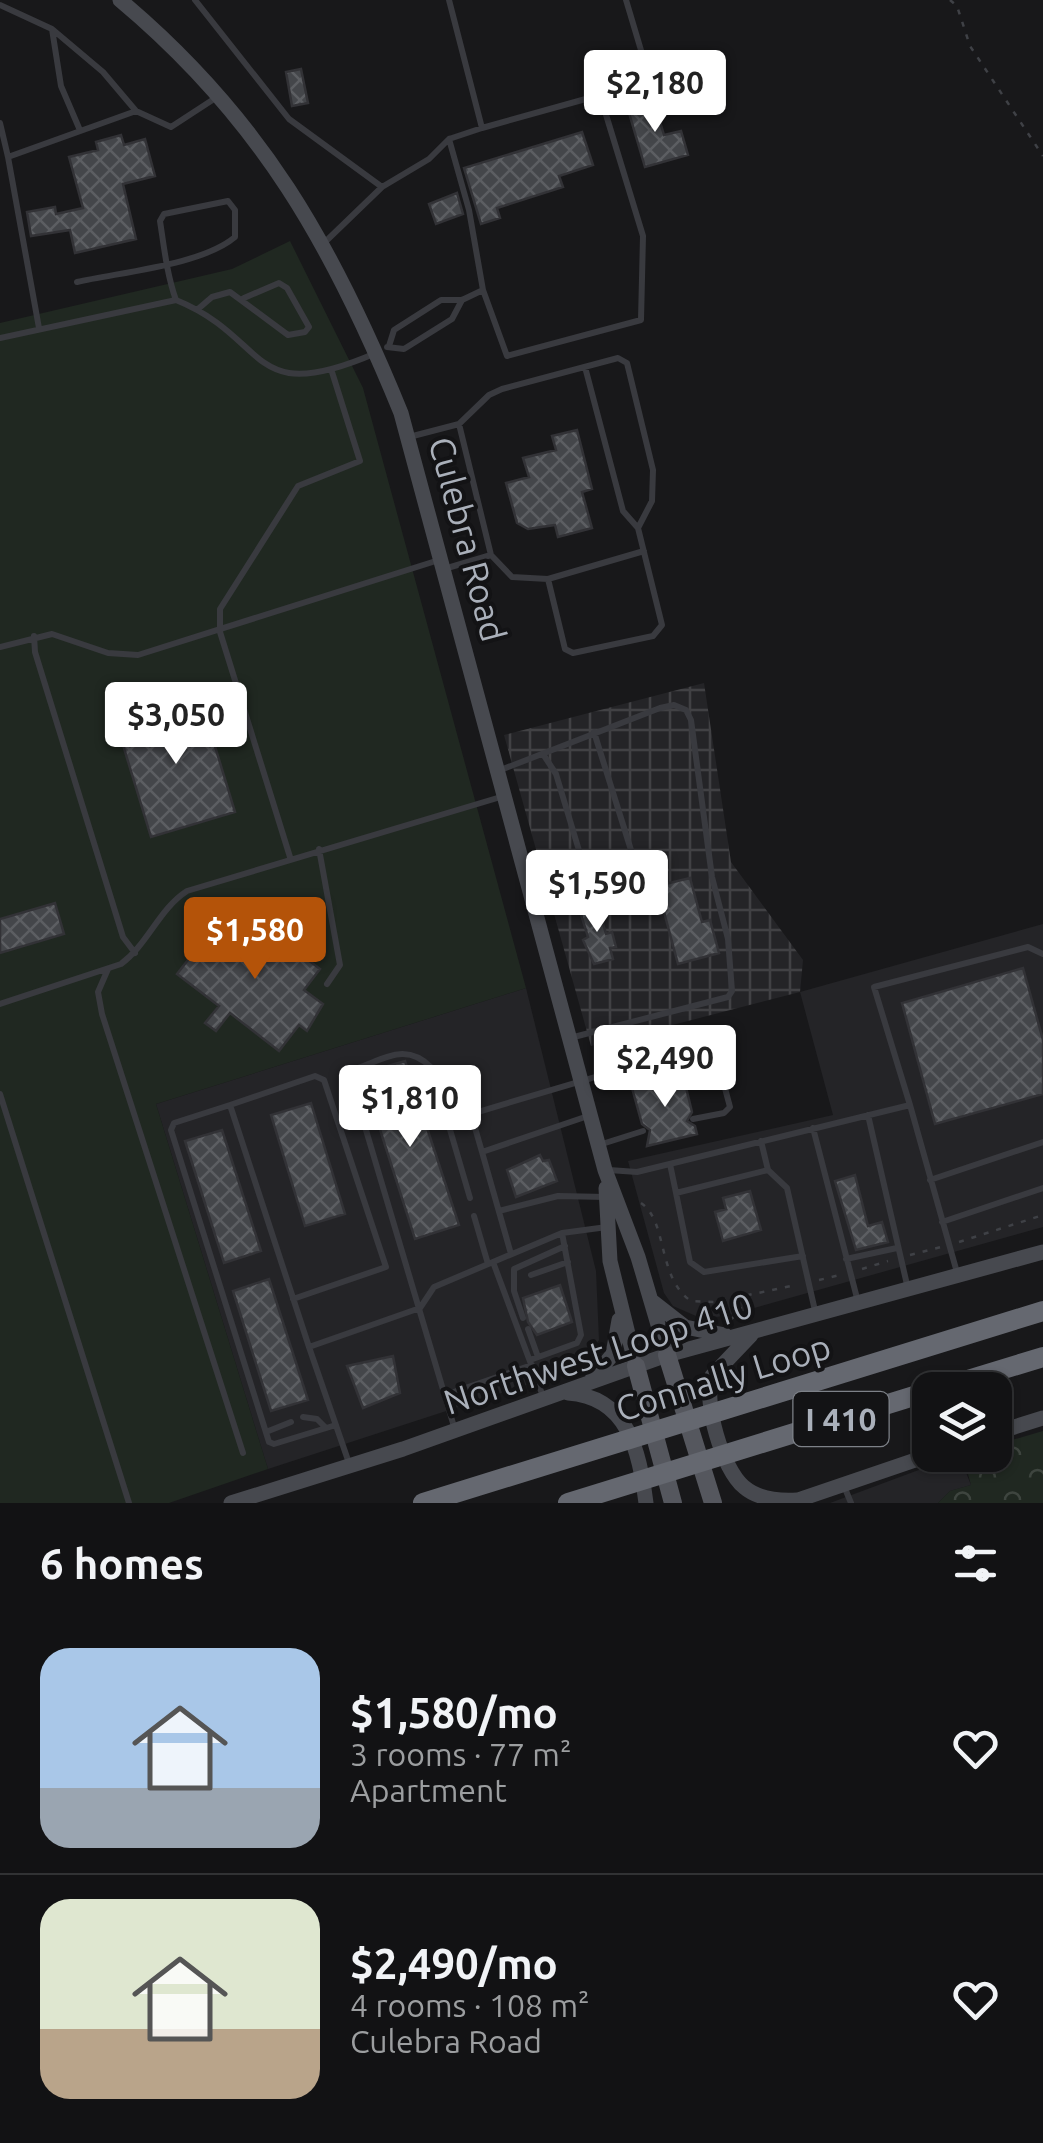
<!DOCTYPE html>
<meta charset="utf-8">
<style>
:root{--surface:#121214;--page:#1b1b1d;--text:#f1f3f6;--muted:#9c9ea0;--line:#313234;--accent:#b45309}
body{margin:0;font-family:Ubuntu,sans-serif;background:var(--page);color:var(--text);height:100vh;display:flex;flex-direction:column;font-size:38px;white-space:nowrap}
*{box-sizing:border-box;margin:0}
p{font-size:32px;color:var(--muted)}
.icon{flex:none;width:55px;height:55px;fill:none;stroke:currentColor;stroke-width:2;stroke-linecap:round;stroke-linejoin:round}
.map{position:relative;height:1503px;overflow:hidden}
.panel{display:flex;flex-direction:column;background:var(--surface);flex:1}
.panel>*{flex:none}
.buttons{position:absolute;left:912px;top:1372px;display:grid;gap:20px}
.buttons a{display:grid;place-items:center;width:100px;height:100px;border-radius:20px;background:var(--surface);box-shadow:0 2px 8px #0004,0 0 0 2px var(--line);font-size:50px}
.price{position:absolute;translate:-50% -85px;padding:0 22px;border-radius:10px;background:#fff;color:#222;font-size:32px;line-height:65px;filter:drop-shadow(0 2px 5px #0008)}
.price::after{content:'';position:absolute;left:50%;top:60px;width:30px;height:22px;margin-left:-15px;background:inherit;clip-path:polygon(0 0,100% 0,50% 100%)}
.price.active{background:var(--accent);color:#fff}
ul{padding:0;list-style:none}
li{display:flex;align-items:center;gap:30px;height:250px;padding:0 40px}
li+li{border-top:2px solid var(--line)}
li span{display:grid;place-items:center;flex:none;width:280px;height:200px;border-radius:30px;color:#555}
li>.icon{margin-inline-start:auto}
span .icon{width:120px;height:120px;fill:#fffc;stroke-width:1}
li b{font-size:42px}
h2{display:flex;justify-content:space-between;align-items:center;height:120px;padding:0 40px;font-size:42px}
.map>svg:first-child{display:block}
</style>
<div class="map">
<svg width="1043" height="1503" viewBox="0 0 1043 1503">
<defs>
<pattern id="industrial-grid" width="8" height="8" patternUnits="userSpaceOnUse" patternTransform="scale(2.5)"><rect width="8" height="8" fill="#242427"/><path d="M0 4h8M4 0v8" fill="none" stroke="#414144"/></pattern>
<pattern id="forest-crowns" width="20" height="18" patternUnits="userSpaceOnUse" patternTransform="scale(2.5)"><rect width="20" height="18" fill="#202821"/><path d="M2 6a3 3 0 1 1 6 0M12 15a3 3 0 1 1 6 0" fill="none" stroke="#3e453f"/></pattern>
<pattern id="building-cross-hatch" width="8" height="8" patternUnits="userSpaceOnUse" patternTransform="scale(2.5)"><rect width="8" height="8" fill="#44464a"/><path d="M0 0l8 8M0 8l8-8" fill="none" stroke="#5c5e62"/></pattern>
</defs>
<rect width="100%" height="100%" fill="#18181a"/>
<path fill="#242427" d="M 1043,924 L 1043,1227 L 729,1315 L 703,1319 L 673,1306 L 664,1293 L 628,1161 L 833,1115 L 800,992 Z
M 526,988 L 596,1271 L 599,1340 L 582,1362 L 557,1375 L 268,1469 L 156,1104 Z
M 959,1455 L 971,1485 L 950,1491 L 938,1503 L 830,1503 Z"/>
<path fill="url(#industrial-grid)" d="M 704,683 L 731,862 L 803,960 L 800,992 L 591,1046 L 504,735 Z"/>
<path fill="#202821" d="M 290,241 L 363,388 L 526,988 L 156,1104 L 268,1469 L 169,1503 L 0,1503 L 0,323 L 232,269 Z"/>
<path fill="url(#forest-crowns)" d="M 1043,1431 L 1043,1503 L 938,1503 L 950,1491 L 971,1485 L 963,1455 L 995,1455 L 995,1445 Z"/>
<path fill="url(#building-cross-hatch)" stroke="#323236" stroke-width="2.5" d="M 301,69 L 308,103 L 292,106 L 286,72 Z
M 653,98 L 664,135 L 681,131 L 688,155 L 645,167 L 627,106 Z
M 582,132 L 593,165 L 559,176 L 563,187 L 497,208 L 500,218 L 481,224 L 464,168 Z
M 121,135 L 124,145 L 145,139 L 155,176 L 123,184 L 136,239 L 75,253 L 70,230 L 31,236 L 27,212 L 55,207 L 56,214 L 83,208 L 69,157 L 98,150 L 96,142 Z
M 457,193 L 463,214 L 436,224 L 429,204 Z
M 577,430 L 592,489 L 582,492 L 592,528 L 558,537 L 555,525 L 528,529 L 517,523 L 506,483 L 529,477 L 523,458 L 556,450 L 552,436 Z
M 200,697 L 235,812 L 151,837 L 116,722 Z
M 690,878 L 702,922 L 710,920 L 719,953 L 678,964 L 657,886 Z
M 55,903 L 64,934 L 0,953 L 0,919 Z
M 597,903 L 606,934 L 612,932 L 616,947 L 610,948 L 613,959 L 594,964 L 583,940 L 588,937 L 579,908 Z
M 248,914 L 320,969 L 304,990 L 323,1004 L 307,1031 L 299,1025 L 279,1051 L 230,1013 L 216,1031 L 205,1023 L 219,1006 L 177,974 L 209,933 L 217,939 L 225,929 L 232,935 Z
M 1023,968 L 1043,1040 L 1043,1094 L 935,1124 L 902,1003 Z
M 405,1061 L 459,1225 L 415,1239 L 369,1095 L 363,1097 L 361,1087 L 367,1085 L 363,1073 Z
M 683,1075 L 692,1112 L 687,1121 L 695,1126 L 697,1134 L 647,1146 L 650,1130 L 642,1124 L 632,1088 Z
M 311,1103 L 345,1214 L 305,1226 L 271,1115 Z
M 222,1130 L 261,1251 L 224,1263 L 185,1141 Z
M 540,1155 L 543,1161 L 549,1160 L 557,1181 L 516,1197 L 507,1170 Z
M 855,1175 L 868,1226 L 882,1222 L 888,1242 L 856,1250 L 835,1181 Z
M 750,1191 L 761,1230 L 723,1241 L 715,1212 L 726,1209 L 723,1198 Z
M 269,1279 L 308,1400 L 271,1411 L 233,1291 Z
M 560,1285 L 572,1322 L 537,1335 L 528,1322 L 523,1298 Z
M 393,1356 L 400,1393 L 363,1408 L 347,1366 Z"/>
<g fill="none" stroke-linecap="round" stroke-linejoin="round">
<path stroke="#3f4146" stroke-width="2.5" stroke-dasharray="5 8" stroke-linecap="butt" d="M 950,0 L 957,6 L 970,46 L 1043,156
M 641,1203 C 668,1221 657,1278 691,1301 L 715,1302 L 796,1285
M 959,1242 L 1043,1215
M 910,1255 L 941,1247
M 862,1269 L 888,1261
M 819,1280 L 840,1275
M 730,1321 L 751,1296"/>
<path stroke="#393a3f" stroke-width="6" d="M 195,0 L 289,119 L 382,187
M 449,0 L 482,128 L 449,139 L 469,210 L 483,290
M 0,5 L 52,29 L 61,86 L 79,128
M 52,29 L 103,72 L 136,111 L 171,127 L 217,97
M 0,123 L 8,157 L 136,111
M 482,128 L 600,95
M 8,157 L 39,328
M 324,243 L 382,187 L 429,159 L 449,139
M 77,282 C 121,272 202,265 235,237 L 235,210 L 228,201 L 164,214 L 160,221 C 164,247 167,275 176,300
M 198,309 L 212,297 L 230,292 L 288,335 L 305,332 L 309,327 L 287,288 L 279,283 L 244,298
M 0,338 L 176,300 C 272,339 246,409 376,353
M 389,346 L 394,330 L 441,300 L 462,300 L 483,290 L 507,356 L 641,320 L 643,236 L 600,95 L 649,77 L 626,0
M 387,347 L 404,349 L 452,319 L 462,300
M 585,367 L 623,511 L 638,528
M 409,437 L 459,424 L 491,555 L 512,577 L 548,579 L 565,649 L 573,653 L 653,636 L 662,625 L 638,528 L 652,501 L 653,470 L 627,363 L 618,358 L 502,389 L 489,395 L 459,424
M 444,569 L 491,555
M 548,579 L 644,551
M 34,636 L 35,652 L 123,937 L 135,953
M 0,647 L 52,634 L 108,653 L 138,655 L 439,560
M 543,754 L 556,774 L 590,887
M 498,771 L 660,708 L 674,705 L 686,710 L 691,720 L 712,877 L 728,939 L 732,991 L 728,997 L 570,1038
M 319,849 L 340,965 L 327,984
M 290,857 L 220,632 L 220,609 L 298,486 L 360,461 L 332,372
M 536,905 L 578,894 L 636,866 L 594,732
M 108,969 L 98,992 L 102,1014 L 243,1453
M 0,1004 L 121,964 C 148,944 159,909 187,891 L 504,796
M 0,1094 L 129,1503
M 230,1105 L 174,1123 L 171,1130 L 269,1442 L 274,1444 L 336,1425
M 910,1105 L 874,987 L 1028,947 L 1043,954
M 868,1115 L 908,1289
M 813,1128 L 858,1302
M 761,1141 L 768,1170 L 787,1188 L 816,1315
M 602,1144 L 643,1131
M 482,1152 L 471,1114 L 632,1066 L 710,1058 L 719,1066 L 730,1107 L 724,1113 L 693,1119
M 670,1164 L 676,1193 L 768,1170
M 609,1170 L 637,1172 L 910,1105 L 958,1276
M 930,1180 L 1043,1142
M 676,1193 L 690,1262 L 704,1272 L 803,1256
M 499,1211 L 558,1196 L 606,1197
M 474,1216 L 488,1264
M 942,1222 L 1043,1188
M 511,1254 L 482,1152 L 588,1116
M 846,1259 L 897,1248
M 531,1275 L 568,1262
M 293,1299 L 386,1267 L 324,1080 L 315,1076 L 230,1105 L 309,1347
M 523,1318 L 514,1291 L 514,1269 L 565,1246
M 528,1329 L 538,1357
M 530,1360 L 577,1343 L 581,1335 L 562,1233
M 445,1395 L 532,1365
M 544,1399 L 493,1262 L 562,1233 L 607,1227
M 303,1417 L 317,1419 L 326,1428
M 455,1430 L 355,1093 L 353,1079 L 358,1068 C 388,1057 407,1043 432,1068 L 470,1198
M 266,1432 L 291,1422
M 350,1466 L 309,1347 L 420,1308 L 434,1287 L 493,1262
M 844,1486 L 851,1503"/>
<path stroke="#47494f" stroke-width="15" d="M 120,0 C 261,118 333,246 401,413 L 605,1170 L 638,1257 L 667,1355
M 606,1188 L 610,1261 L 636,1366
M 653,1302 L 685,1327 L 725,1335
M 751,1335 L 712,1376 C 703,1402 722,1469 744,1487 C 758,1499 779,1501 797,1500
M 592,1379 L 613,1354 L 619,1320
M 568,1393 C 628,1397 639,1450 646,1503
M 995,1433 L 1043,1418
M 792,1502 L 930,1455
M 231,1503 L 403,1449 L 667,1355 L 1043,1252"/>
<path stroke="#55575e" stroke-width="18" d="M 667,1355 L 713,1503
M 636,1366 L 673,1503"/>
<path stroke="#656870" stroke-width="20" d="M 935,1390 L 1043,1357
M 423,1503 L 1043,1311
M 568,1503 L 930,1391"/>
</g>
<g text-anchor="middle" dominant-baseline="central" stroke-width="8" stroke-linejoin="round" paint-order="stroke">
<rect fill="#131315" stroke="#7d8188" stroke-width="2.5" x="793.5" y="1392" width="95" height="54" rx="8"/>
<g font-size="32" font-weight="bold" fill="#aab0ba">
<text x="841" y="1419">I 410</text>
</g>
<g font-size="35" fill="#aab0ba" stroke="#131315">
<text transform="translate(468 539) rotate(75)">Culebra Road</text>
<text transform="translate(598 1353) rotate(-18)">Northwest Loop 410</text>
<text transform="translate(723 1377) rotate(-17)">Connally Loop</text>
</g>
</g>
</svg>
<div class="buttons">
<a><svg class="icon" aria-label="layers" viewBox="0 0 24 24"><path d="M12 4l9 5-9 5-9-5zM3 14l9 5 9-5"/></svg></a>
</div>
<b class="price" style="left:655px;top:135px">$2,180</b>
<b class="price" style="left:176px;top:767px">$3,050</b>
<b class="price" style="left:597px;top:935px">$1,590</b>
<b class="price active" style="left:255px;top:982px">$1,580</b>
<b class="price" style="left:665px;top:1110px">$2,490</b>
<b class="price" style="left:410px;top:1150px">$1,810</b>
</div>
<section class="panel">
<h2>6 homes<svg class="icon" aria-label="filters" viewBox="0 0 24 24"><path d="M4 7h16M4 17h16"/><circle cx="9" cy="7" r="2"/><circle cx="15" cy="17" r="2"/></svg></h2>
<ul>
<li><span style="background:linear-gradient(#a9c7e8 70%,#9aa5b1 0)"><svg class="icon" aria-label="home" viewBox="0 0 24 24"><path d="M3 11l9-7 9 7M6 9v11h12V9"/></svg></span><div><b>$1,580/mo</b><p>3 rooms · 77 m²</p><p>Apartment</p></div><svg class="icon" aria-label="heart" viewBox="0 0 24 24"><path d="M12 20l-8-8c-3-5 5-10 8-4 3-6 11-1 8 4z"/></svg></li>
<li><span style="background:linear-gradient(#dfe7d0 65%,#b9a48a 0)"><svg class="icon" aria-label="home" viewBox="0 0 24 24"><path d="M3 11l9-7 9 7M6 9v11h12V9"/></svg></span><div><b>$2,490/mo</b><p>4 rooms · 108 m²</p><p>Culebra Road</p></div><svg class="icon" aria-label="heart" viewBox="0 0 24 24"><path d="M12 20l-8-8c-3-5 5-10 8-4 3-6 11-1 8 4z"/></svg></li>
</ul>
</section>
